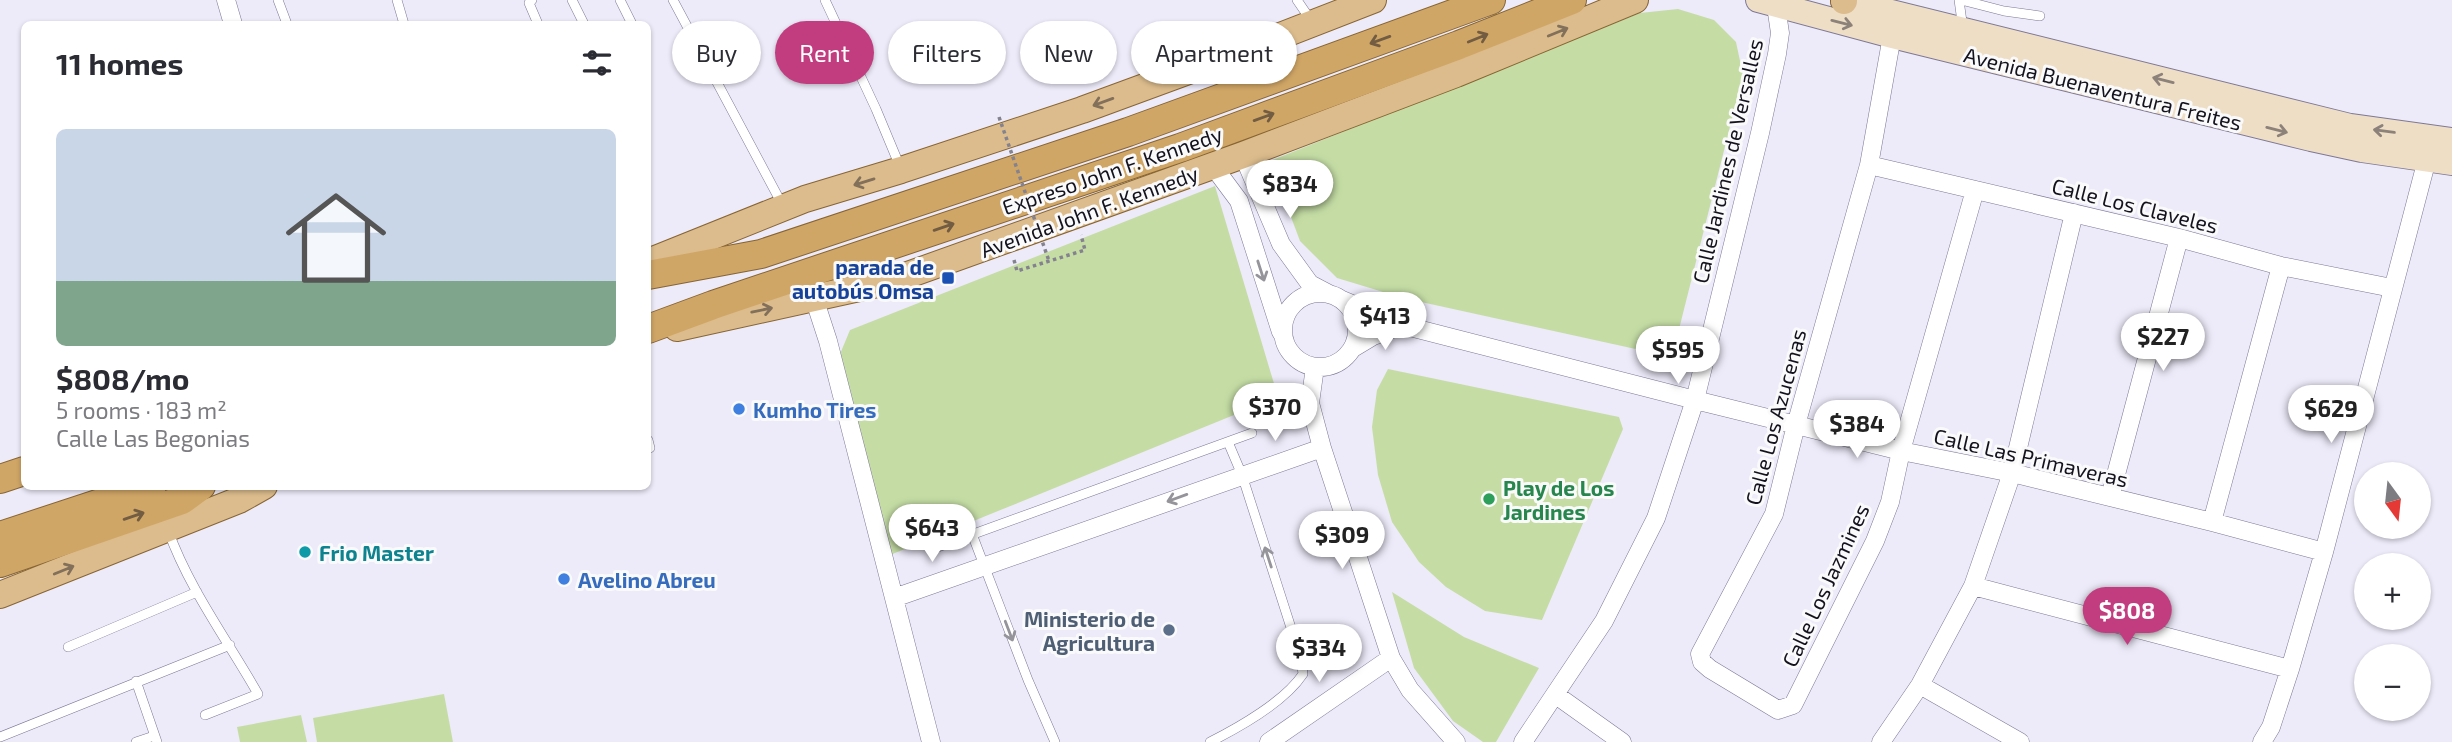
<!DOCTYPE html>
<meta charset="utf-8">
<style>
:root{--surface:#fff;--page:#f2f2f3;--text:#2b2b33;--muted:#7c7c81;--accent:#c13d80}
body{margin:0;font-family:"Exo 2",sans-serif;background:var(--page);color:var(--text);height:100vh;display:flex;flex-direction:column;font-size:26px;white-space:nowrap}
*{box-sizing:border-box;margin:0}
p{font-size:23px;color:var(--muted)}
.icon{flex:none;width:38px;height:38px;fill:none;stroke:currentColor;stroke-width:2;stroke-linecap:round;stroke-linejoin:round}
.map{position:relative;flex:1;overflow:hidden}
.sheet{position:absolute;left:21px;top:21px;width:630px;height:469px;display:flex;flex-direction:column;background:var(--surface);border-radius:10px;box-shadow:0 2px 5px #0004}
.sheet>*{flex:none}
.top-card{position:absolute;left:672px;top:21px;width:665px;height:63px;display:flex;gap:14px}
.needle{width:46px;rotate:165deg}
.tools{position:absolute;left:2354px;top:462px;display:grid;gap:14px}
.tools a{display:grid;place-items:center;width:77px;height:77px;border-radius:50%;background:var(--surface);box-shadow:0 2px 5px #0004;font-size:35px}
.price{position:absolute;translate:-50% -60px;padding:0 16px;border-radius:24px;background:#fff;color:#222;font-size:23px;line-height:46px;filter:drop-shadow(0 2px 4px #0008)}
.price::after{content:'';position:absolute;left:50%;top:42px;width:21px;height:16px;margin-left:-10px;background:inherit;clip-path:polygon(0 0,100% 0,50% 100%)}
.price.active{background:var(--accent);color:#fff}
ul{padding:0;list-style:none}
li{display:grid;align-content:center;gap:14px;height:371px;padding:0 35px}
li span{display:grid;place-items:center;height:217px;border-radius:10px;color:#555}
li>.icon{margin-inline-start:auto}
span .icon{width:126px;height:126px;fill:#fffc;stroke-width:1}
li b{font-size:30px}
h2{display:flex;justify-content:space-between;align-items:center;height:84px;padding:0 35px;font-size:30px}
.chip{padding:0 24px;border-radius:32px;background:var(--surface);box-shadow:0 2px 5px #0004;font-size:24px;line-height:63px}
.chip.active{background:var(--accent);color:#fff}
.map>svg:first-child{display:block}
</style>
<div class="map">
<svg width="2452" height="742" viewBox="0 0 2452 742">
<rect width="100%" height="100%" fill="#edebf9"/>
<path fill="#c5dda5" d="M 1678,9 L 1714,20 L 1736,42 L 1743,75 L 1672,357 L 1403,298 L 1337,278 L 1300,241 L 1270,161 L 1640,13 Z
M 1215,186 L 1278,397 L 890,555 L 840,354 L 850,330 Z
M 1388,369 L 1619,417 L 1623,429 L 1617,443 L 1542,620 L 1485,611 L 1446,587 L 1419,562 L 1392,522 L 1378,475 L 1372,427 L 1377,390 Z
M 1392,592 L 1464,637 L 1539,668 L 1496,742 L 1483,742 L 1453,721 L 1414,668 Z
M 444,694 L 453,742 L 317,742 L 313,718 Z
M 301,715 L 307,742 L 240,742 L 237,727 Z"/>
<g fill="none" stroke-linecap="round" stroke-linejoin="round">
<g stroke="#7d7897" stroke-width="10">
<path id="service" d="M 278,0 L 287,24
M 397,0 L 404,24
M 532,0 L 529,3 L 538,24
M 572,0 L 584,24
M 620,0 L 632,24
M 673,0 L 783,206
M 825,0 L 876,109 L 901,169
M 1297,0 L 1312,22
M 1959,0 L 1963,29
M 1961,0 L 2004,11 L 2040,16
M 648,440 L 650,448
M 168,530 C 189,589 228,641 258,694 L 205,715
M 972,534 L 1028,680 L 1055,742
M 935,548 L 1252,433
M 68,647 L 197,592
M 136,681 L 157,742
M 0,737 L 230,645
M 136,742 L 154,736
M 1210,742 C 1240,727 1285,701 1303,674 L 1301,659 L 1242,475 L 1228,442"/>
</g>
<g stroke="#7d7897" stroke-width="19">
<path id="minor" d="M 226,0 L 233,24
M 1892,36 L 1869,165 L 1796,425 L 1774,514 L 1700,654 L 1702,662 L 1710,669 L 1778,710 L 1793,705 L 1875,541 L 1890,502 L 1901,451 L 1975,190
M 1243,155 L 1281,244 L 1310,284 L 1329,294
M 1869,165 L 2179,238 L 2281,266 L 2392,288
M 1213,166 L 1239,201 L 1281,332
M1283 330a37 37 0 1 1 74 0a37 37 0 1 1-74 0Z
M 814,298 L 828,341 L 931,742
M 1340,299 L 1402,325 L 1695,400 L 1901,451 L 2012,473 L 2212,522 L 2324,552
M 1353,348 L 1373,336 L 1402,325
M 1315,367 L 1310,403 L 1322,448 L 1391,658 L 1410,690 L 1456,742
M 2110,497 L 2179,238
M 2212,522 L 2281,266
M 1973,586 L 2290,669
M 894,598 L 1322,448
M 1920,685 L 2020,742
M 1556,695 L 1622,742
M 1269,742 L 1391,658
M 1523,742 L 1604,621 L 1656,518 L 1695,400 L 1760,133 L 1777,54 L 1780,33 L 1776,6
M 1881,742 L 1920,685 L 1973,586 L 2012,473 L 2074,213
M 2262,742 L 2271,727 L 2290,669 L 2324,552 L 2430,148"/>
</g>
<g stroke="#7d7897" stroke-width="26">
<path id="secondary" d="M 1758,0 L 1892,36 L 2311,139 L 2362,150 L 2452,163
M 1843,0 L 2350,126 L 2452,140"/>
</g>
<g stroke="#876433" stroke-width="28">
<path id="primary" d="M 1844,0 L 1844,1
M 648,262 L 805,199 L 901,170 L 1082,110 L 1229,56 L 1373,0
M 677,328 L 891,281 L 1243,155 L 1456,74 L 1635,0
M 0,595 L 239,500 L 264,486"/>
</g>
<g stroke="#876433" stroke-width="30">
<path id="trunk" d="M 648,275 L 761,254 L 1128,132 L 1491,0
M 648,329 L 713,305 L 1180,148 L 1459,45 L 1572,0
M 0,479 L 24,471
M 0,536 L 152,486
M 0,563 L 182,500 L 201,486"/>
</g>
<path stroke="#84828f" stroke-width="3.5" stroke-dasharray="3.5 3.5" stroke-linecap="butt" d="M 1014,260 L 1017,271 L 1085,250 L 1081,235"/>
<use href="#service" stroke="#fff" stroke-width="9"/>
<use href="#minor" stroke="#fff" stroke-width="18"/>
<use href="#secondary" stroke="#eedec5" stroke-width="24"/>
<use href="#primary" stroke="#dcbc8c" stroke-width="26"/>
<use href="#trunk" stroke="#d0a666" stroke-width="28"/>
<path stroke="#84828f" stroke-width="3.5" stroke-dasharray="3.5 3.5" stroke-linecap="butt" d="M 999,117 L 1049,261"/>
</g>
<defs><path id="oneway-shaft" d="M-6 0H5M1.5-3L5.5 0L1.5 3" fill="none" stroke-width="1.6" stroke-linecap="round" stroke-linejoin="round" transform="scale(1.75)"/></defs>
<g stroke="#8c827a">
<use href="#oneway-shaft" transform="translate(1842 23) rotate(14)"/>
<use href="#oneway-shaft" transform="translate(2163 80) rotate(-166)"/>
<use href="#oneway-shaft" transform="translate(2277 130) rotate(14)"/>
<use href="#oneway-shaft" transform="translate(2384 131) rotate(-172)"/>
</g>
<g stroke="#82705a">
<use href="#oneway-shaft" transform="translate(1558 32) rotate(-22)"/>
<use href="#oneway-shaft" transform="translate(1103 102) rotate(160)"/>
<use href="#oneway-shaft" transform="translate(864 182) rotate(163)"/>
<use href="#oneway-shaft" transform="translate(762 310) rotate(-12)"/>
<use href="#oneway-shaft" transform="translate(64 570) rotate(-22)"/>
</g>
<g stroke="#725c42">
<use href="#oneway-shaft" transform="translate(1478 38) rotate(-22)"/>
<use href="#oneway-shaft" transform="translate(1380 40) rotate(160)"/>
<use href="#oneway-shaft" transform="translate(1264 117) rotate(-20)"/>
<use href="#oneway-shaft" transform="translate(944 227) rotate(-19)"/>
<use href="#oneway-shaft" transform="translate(134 516) rotate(-19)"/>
</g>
<g stroke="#95949a">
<use href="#oneway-shaft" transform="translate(1261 271) rotate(72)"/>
<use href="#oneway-shaft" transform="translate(1177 498) rotate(160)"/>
<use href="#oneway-shaft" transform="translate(1268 557) rotate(-108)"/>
<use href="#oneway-shaft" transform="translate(1009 631) rotate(69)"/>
</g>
<rect fill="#1a4fb4" stroke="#fafafa" stroke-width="2.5" x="941" y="271" width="14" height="14" rx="3.5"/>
<g fill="#3f7fe0" stroke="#fafafa" stroke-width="2.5">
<circle cx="739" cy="409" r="7"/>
<circle cx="564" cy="579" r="7"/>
</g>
<circle fill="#2e9e5b" stroke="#fafafa" stroke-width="2.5" cx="1489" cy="499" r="7"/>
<circle fill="#0f9aa8" stroke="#fafafa" stroke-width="2.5" cx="305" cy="552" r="7"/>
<circle fill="#5c6f8a" stroke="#fafafa" stroke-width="2.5" cx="1169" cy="630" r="7"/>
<g text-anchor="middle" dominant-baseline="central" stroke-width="6" stroke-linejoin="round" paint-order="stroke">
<g font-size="21" fill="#14121e" stroke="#fafafa">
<text transform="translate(2103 88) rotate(14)">Avenida Buenaventura Freites</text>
<text transform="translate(1727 161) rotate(-77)">Calle Jardines de Versalles</text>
<text transform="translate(1112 170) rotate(-19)">Expreso John F. Kennedy</text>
<text transform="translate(2135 205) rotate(14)">Calle Los Claveles</text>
<text transform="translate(1089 211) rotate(-20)">Avenida John F. Kennedy</text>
<text transform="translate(1775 417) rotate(-75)">Calle Los Azucenas</text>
<text transform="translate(2031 457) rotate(13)">Calle Las Primaveras</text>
<text transform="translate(1825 585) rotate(-65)">Calle Los Jazmines</text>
</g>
<g font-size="21" font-weight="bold" fill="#164399" stroke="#fafafa" text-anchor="end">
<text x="934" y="266">parada de<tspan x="934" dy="24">autobús Omsa</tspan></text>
</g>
<g font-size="21" font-weight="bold" fill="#366cbe" stroke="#fafafa" text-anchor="start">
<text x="753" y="409">Kumho Tires</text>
<text x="578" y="579">Avelino Abreu</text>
</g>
<g font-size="21" font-weight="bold" fill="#27864d" stroke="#fafafa" text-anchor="start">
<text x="1503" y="487">Play de Los<tspan x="1503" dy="24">Jardines</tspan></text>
</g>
<g font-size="21" font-weight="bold" fill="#0d838f" stroke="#fafafa" text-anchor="start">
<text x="319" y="552">Frio Master</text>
</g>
<g font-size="21" font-weight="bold" fill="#4e5e75" stroke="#fafafa" text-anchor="end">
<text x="1155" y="618">Ministerio de<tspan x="1155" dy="24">Agricultura</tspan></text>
</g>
</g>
</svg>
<div class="tools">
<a><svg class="needle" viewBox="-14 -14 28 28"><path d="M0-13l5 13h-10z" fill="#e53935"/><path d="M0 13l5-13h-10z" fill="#7c7c81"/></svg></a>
<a>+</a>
<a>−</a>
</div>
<b class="price" style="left:1290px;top:220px">$834</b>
<b class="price" style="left:1385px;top:352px">$413</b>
<b class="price" style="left:2163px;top:373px">$227</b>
<b class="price" style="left:1678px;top:386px">$595</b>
<b class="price" style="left:1275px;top:443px">$370</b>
<b class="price" style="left:2331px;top:445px">$629</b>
<b class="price" style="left:1857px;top:460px">$384</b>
<b class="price" style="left:932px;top:564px">$643</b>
<b class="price" style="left:1342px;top:571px">$309</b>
<b class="price active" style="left:2127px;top:647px">$808</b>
<b class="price" style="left:1319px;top:684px">$334</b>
<div class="top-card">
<a class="chip">Buy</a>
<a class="chip active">Rent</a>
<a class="chip">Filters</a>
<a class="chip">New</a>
<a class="chip">Apartment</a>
</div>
<section class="sheet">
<h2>11 homes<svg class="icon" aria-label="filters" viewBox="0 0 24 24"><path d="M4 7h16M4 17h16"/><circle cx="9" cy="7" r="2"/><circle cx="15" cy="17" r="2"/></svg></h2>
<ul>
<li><span style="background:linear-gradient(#c9d6e8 70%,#7fa58c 0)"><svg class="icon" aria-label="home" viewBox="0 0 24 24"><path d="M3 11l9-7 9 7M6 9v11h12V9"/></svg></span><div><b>$808/mo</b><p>5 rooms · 183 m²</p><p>Calle Las Begonias</p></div></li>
</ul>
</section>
</div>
